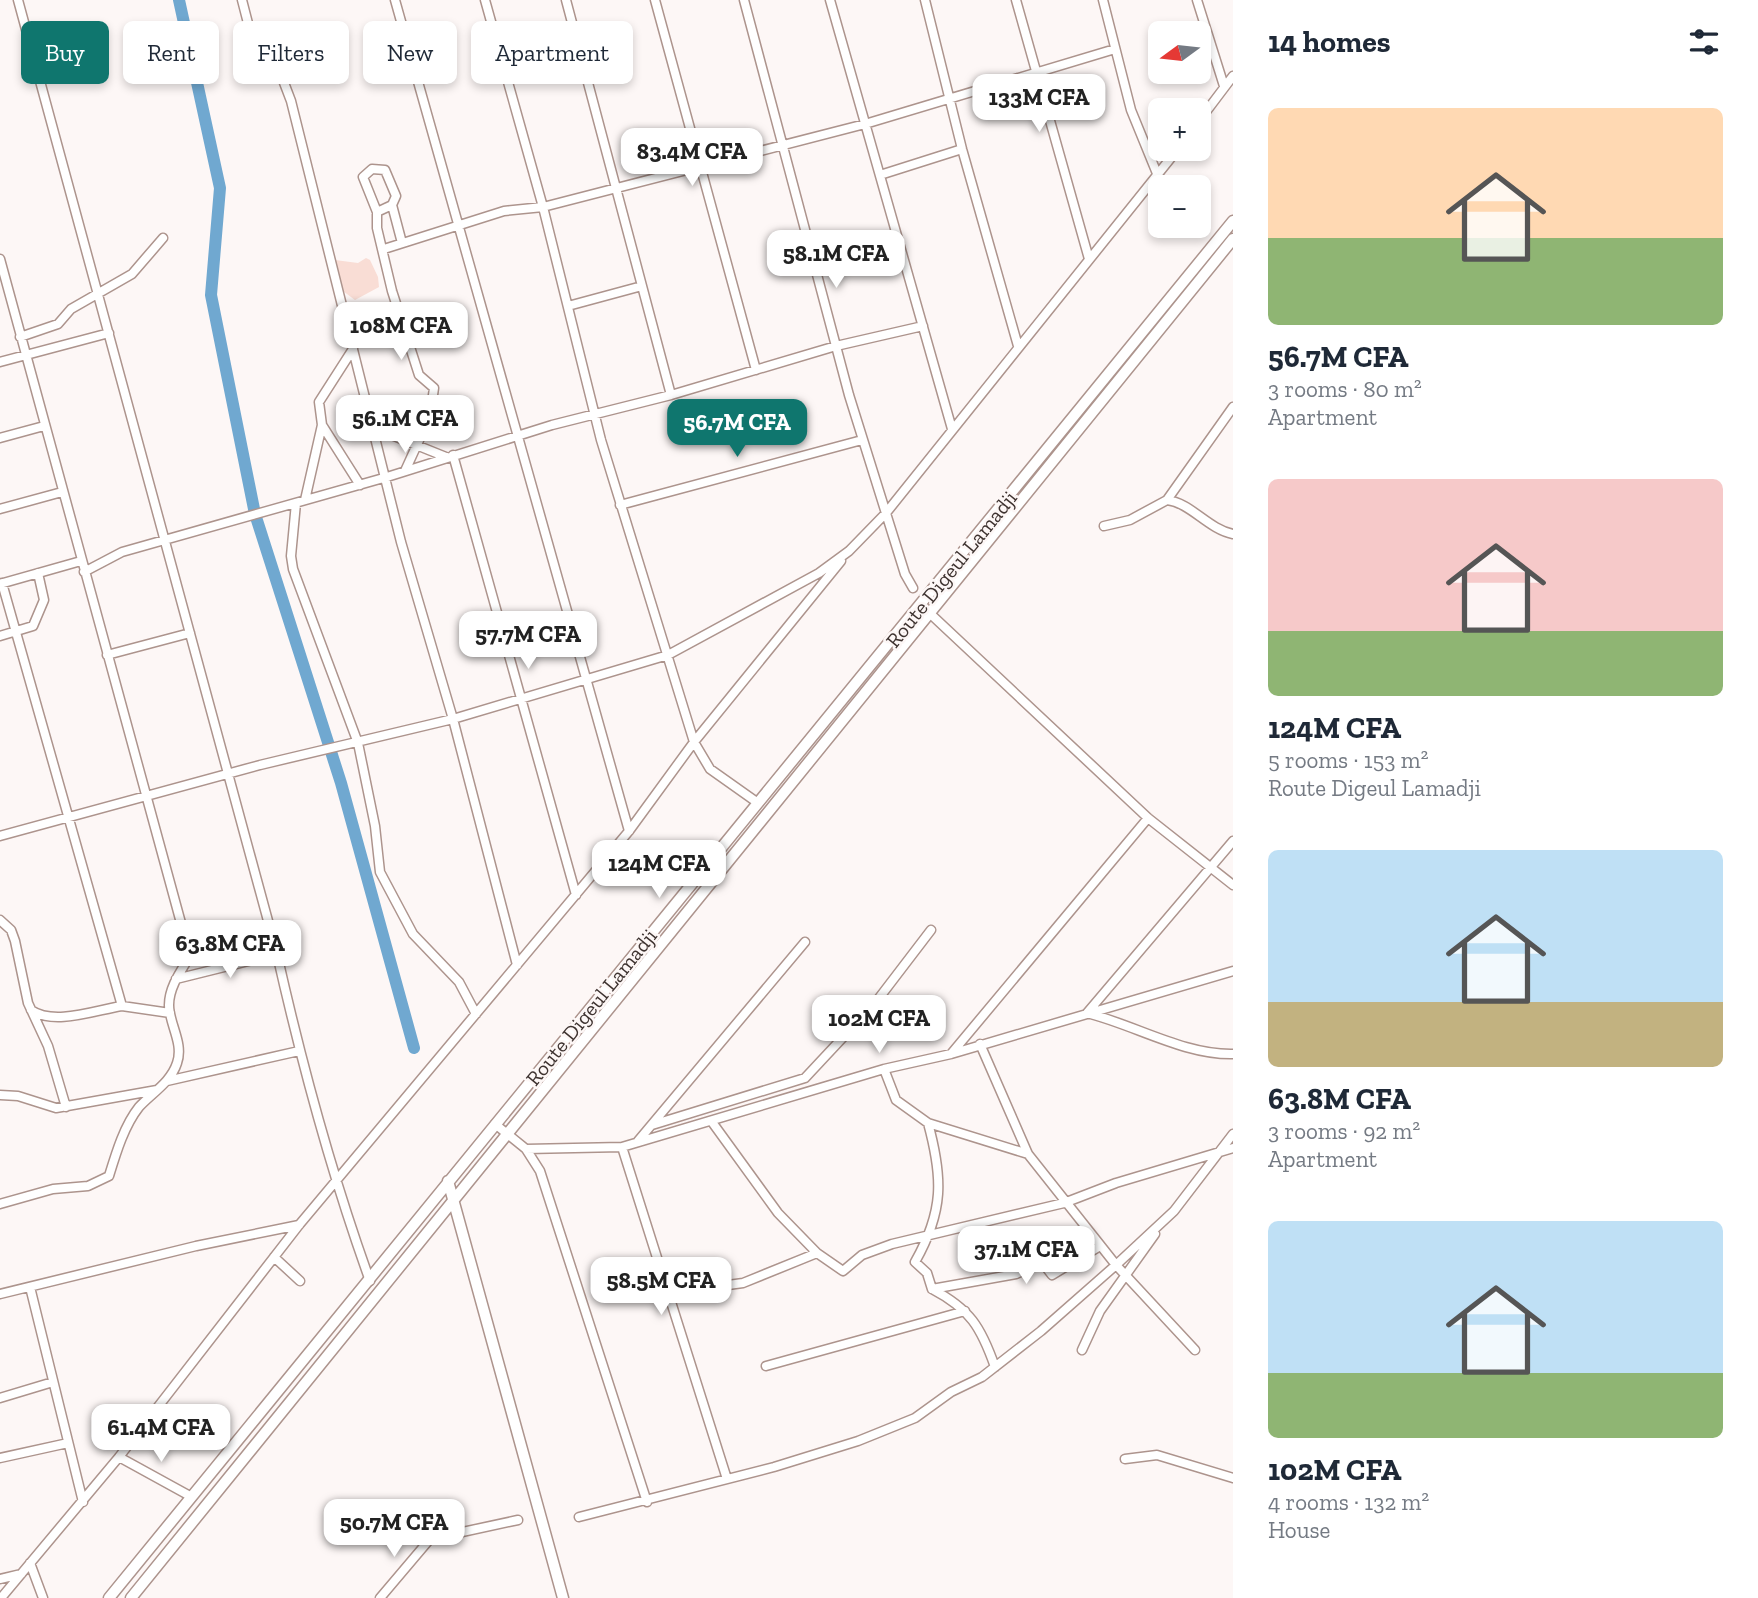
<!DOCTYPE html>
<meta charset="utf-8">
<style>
:root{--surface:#fff;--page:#f6f6f7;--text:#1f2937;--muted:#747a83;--accent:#0f766e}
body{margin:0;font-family:"Zilla Slab",serif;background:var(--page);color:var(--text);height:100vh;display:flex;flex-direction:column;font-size:26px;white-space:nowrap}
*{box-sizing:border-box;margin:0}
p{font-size:23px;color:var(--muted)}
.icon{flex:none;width:38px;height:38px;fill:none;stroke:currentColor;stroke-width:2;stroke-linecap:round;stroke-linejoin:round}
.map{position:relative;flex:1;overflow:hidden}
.sheet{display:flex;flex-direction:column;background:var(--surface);width:525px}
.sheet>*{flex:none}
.guide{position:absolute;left:21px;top:21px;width:665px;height:63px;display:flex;gap:14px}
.needle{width:46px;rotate:255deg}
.controls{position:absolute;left:1148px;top:21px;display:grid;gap:14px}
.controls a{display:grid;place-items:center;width:63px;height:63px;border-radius:10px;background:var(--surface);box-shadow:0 4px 10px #0003;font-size:35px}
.price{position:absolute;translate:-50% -60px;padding:0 16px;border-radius:14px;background:#fff;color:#222;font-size:23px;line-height:46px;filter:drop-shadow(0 2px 4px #0008)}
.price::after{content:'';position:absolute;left:50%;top:42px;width:21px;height:16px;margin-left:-10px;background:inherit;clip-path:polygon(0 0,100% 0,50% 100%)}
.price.on{background:var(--accent);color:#fff}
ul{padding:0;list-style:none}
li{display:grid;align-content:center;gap:14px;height:371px;padding:0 35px}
li span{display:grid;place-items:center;height:217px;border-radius:10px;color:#555}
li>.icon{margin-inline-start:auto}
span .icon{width:126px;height:126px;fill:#fffc;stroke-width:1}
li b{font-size:30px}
h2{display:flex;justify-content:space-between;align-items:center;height:84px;padding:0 35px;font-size:30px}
.tag{padding:0 24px;border-radius:10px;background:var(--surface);box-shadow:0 4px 10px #0003;font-size:24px;line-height:63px}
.tag.on{background:var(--accent);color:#fff}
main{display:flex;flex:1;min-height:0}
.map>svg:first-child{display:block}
</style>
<main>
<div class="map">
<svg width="1233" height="1598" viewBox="0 0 1233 1598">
<rect width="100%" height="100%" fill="#fdf7f6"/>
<path fill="#f9ddd5" d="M 366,258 L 370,260 L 378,277 L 379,287 L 355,300 L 343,291 L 335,260 L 358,263 Z"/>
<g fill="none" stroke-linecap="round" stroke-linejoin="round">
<path stroke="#70a8d0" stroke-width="12" d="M 179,0 L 220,188 L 211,295 L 255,514 L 341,783 L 414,1048"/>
<g stroke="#ad948d" stroke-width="11">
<path id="minor" d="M 18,0 L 277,954 C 302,1065 331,1173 370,1281
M 242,0 L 250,31 L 275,59 L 291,101 L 401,542 L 453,719 L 517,965
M 395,0 L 629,831
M 485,0 L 543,207 L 601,440 L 694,742 L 710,769 L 758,803
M 566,0 L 671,395
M 655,0 L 756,370
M 744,0 L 849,395 L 905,574 L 913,588
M 830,0 L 952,429
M 925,0 L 962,149 L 1018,346
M 1016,0 L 1089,259
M 1103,0 L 1131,110 L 1158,176
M 1197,0 L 1224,86
M 1199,121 L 1233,76
M 880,175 L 962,149
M 377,212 L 363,177 L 372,169 L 385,170 L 396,196 L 392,205
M 402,243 L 392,205 L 377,212 L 377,228 L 392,291 L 419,375 L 434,388 L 430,416 L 405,471
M 384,249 L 504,211 L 543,207 L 865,124 L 1115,49
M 0,259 L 190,956 C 181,971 169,987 169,1005 C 169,1024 184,1043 177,1063 C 171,1082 152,1093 139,1107 C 124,1126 116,1153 109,1176 L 88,1186 L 53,1189 L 0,1204
M 568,306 L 642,286
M 20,337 L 58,324 L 71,309 L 132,274 L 163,238
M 0,362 L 109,333
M 322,425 L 360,485
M 374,428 L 446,457
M 0,438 L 44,426
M 453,455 L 576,895
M 305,500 L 322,425 L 319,402 L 353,349
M 1167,500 L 1233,407
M 296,503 L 291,556 L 293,569 L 358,743 L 375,826 L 380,872 L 413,934 L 459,982 L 476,1014
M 620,505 L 862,440
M 0,509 L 62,492
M 1104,526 L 1130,520 L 1167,500 C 1191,503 1208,529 1233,534
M 84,572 L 122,552 L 387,477 L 552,425 L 671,395 L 836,346 L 923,326
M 2,583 L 122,1006 L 170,1013
M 0,584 L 81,561
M 922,606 L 1148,818 L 1233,885
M 0,636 L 33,626 L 44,600 L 38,573
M 107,655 L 190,633
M 0,836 L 260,765 L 453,719 L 668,655 L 819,573 L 849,551 L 886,513 L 1178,149
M 1233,841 L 1087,1013 C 1135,1025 1184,1055 1233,1054
M 0,920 L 11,930 L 15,941 L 28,1003 L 48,1046 L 66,1107
M 176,979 L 277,954
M 31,1010 C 54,1026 96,1010 122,1006
M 980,1044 L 1028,1154 L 1116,1265 L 1195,1350
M 951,1054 L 1148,818
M 884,1069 L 896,1100 L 928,1123 L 1028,1154
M 167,1081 L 299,1051
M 0,1095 L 18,1096 L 56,1108 L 157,1090
M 712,1122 L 778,1213 L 817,1253
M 928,1123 C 943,1178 944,1211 915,1262 L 927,1273 L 932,1289 C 970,1309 981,1327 995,1367
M 495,1124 L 526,1149 L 540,1171 L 647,1502
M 652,1125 L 805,1078 L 876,1002 L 931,930
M 638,1141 L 805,942
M 622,1147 L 727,1479
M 526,1149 L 622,1147 L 884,1069 L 951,1054 L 1233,971
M 274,1257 L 300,1281
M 661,1269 L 691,1290 L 743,1283 L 817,1253 L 843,1271 L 862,1255 L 892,1244 L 1064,1203 L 1116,1183 L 1233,1148
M 30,1287 L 83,1502
M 932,1289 L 1016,1274 L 1042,1262 L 1052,1275 L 1100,1246
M 0,1294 L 196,1246 L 299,1225
M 1082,1350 L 1100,1311 L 1155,1234
M 766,1366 L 965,1311
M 0,1398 L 53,1382
M 119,1457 L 190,1496
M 0,1458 L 68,1443
M 1125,1459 L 1157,1455 L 1233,1478
M 579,1517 L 774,1467 L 858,1441 L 915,1418 L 951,1392 L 982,1377 L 1041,1331 L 1116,1265 L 1174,1211 L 1233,1134
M 30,1563 L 43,1598
M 0,1579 L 21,1574
M 1,1598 L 119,1457 L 299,1225 L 629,831 L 694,742 L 841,561
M 380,1598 L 430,1539 L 518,1520"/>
</g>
<g stroke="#ad948d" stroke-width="13">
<path id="major" d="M 448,1181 L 563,1598
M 109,1598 L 1233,221
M 131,1598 L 1233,239"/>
</g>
<use href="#minor" stroke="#fff" stroke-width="8"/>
<use href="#major" stroke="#fff" stroke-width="10"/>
</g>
<g text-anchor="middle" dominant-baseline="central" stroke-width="5" stroke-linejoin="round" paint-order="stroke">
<g font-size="21" fill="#3e3330" stroke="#fdf7f6">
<text transform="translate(951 569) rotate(-51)">Route Digeul Lamadji</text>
<text transform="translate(591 1007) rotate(-51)">Route Digeul Lamadji</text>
</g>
</g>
</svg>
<div class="controls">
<a><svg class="needle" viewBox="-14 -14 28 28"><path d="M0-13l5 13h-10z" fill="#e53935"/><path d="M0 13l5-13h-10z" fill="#747a83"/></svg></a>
<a>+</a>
<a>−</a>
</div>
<b class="price" style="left:1039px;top:134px">133M CFA</b>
<b class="price" style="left:692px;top:188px">83.4M CFA</b>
<b class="price" style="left:836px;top:290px">58.1M CFA</b>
<b class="price" style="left:401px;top:362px">108M CFA</b>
<b class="price" style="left:405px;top:455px">56.1M CFA</b>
<b class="price on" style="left:737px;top:459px">56.7M CFA</b>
<b class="price" style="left:528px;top:671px">57.7M CFA</b>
<b class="price" style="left:659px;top:900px">124M CFA</b>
<b class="price" style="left:230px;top:980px">63.8M CFA</b>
<b class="price" style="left:879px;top:1055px">102M CFA</b>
<b class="price" style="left:1026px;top:1286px">37.1M CFA</b>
<b class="price" style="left:661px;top:1317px">58.5M CFA</b>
<b class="price" style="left:161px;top:1464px">61.4M CFA</b>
<b class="price" style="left:394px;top:1559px">50.7M CFA</b>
<div class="guide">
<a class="tag on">Buy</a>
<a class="tag">Rent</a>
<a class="tag">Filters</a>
<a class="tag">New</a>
<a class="tag">Apartment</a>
</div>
</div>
<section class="sheet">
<h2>14 homes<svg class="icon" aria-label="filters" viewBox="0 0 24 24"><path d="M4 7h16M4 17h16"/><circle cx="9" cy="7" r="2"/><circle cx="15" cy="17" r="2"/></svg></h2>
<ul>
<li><span style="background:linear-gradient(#ffd9b3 60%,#8fb573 0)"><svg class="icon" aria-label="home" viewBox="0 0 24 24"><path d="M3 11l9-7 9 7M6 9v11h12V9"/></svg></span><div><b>56.7M CFA</b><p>3 rooms · 80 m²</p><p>Apartment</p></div></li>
<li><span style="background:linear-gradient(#f6c9c9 70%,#8fb573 0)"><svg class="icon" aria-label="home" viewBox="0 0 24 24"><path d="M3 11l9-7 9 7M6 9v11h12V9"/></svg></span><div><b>124M CFA</b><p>5 rooms · 153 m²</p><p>Route Digeul Lamadji</p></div></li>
<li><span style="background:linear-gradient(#bfe0f5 70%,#c2b280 0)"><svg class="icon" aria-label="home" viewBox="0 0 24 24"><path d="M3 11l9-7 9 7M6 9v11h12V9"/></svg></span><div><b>63.8M CFA</b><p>3 rooms · 92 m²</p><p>Apartment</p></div></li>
<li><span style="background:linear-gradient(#bfe0f5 70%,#8fb573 0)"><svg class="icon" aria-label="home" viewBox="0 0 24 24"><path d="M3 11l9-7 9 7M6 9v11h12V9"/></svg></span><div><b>102M CFA</b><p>4 rooms · 132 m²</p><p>House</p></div></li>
</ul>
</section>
</main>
